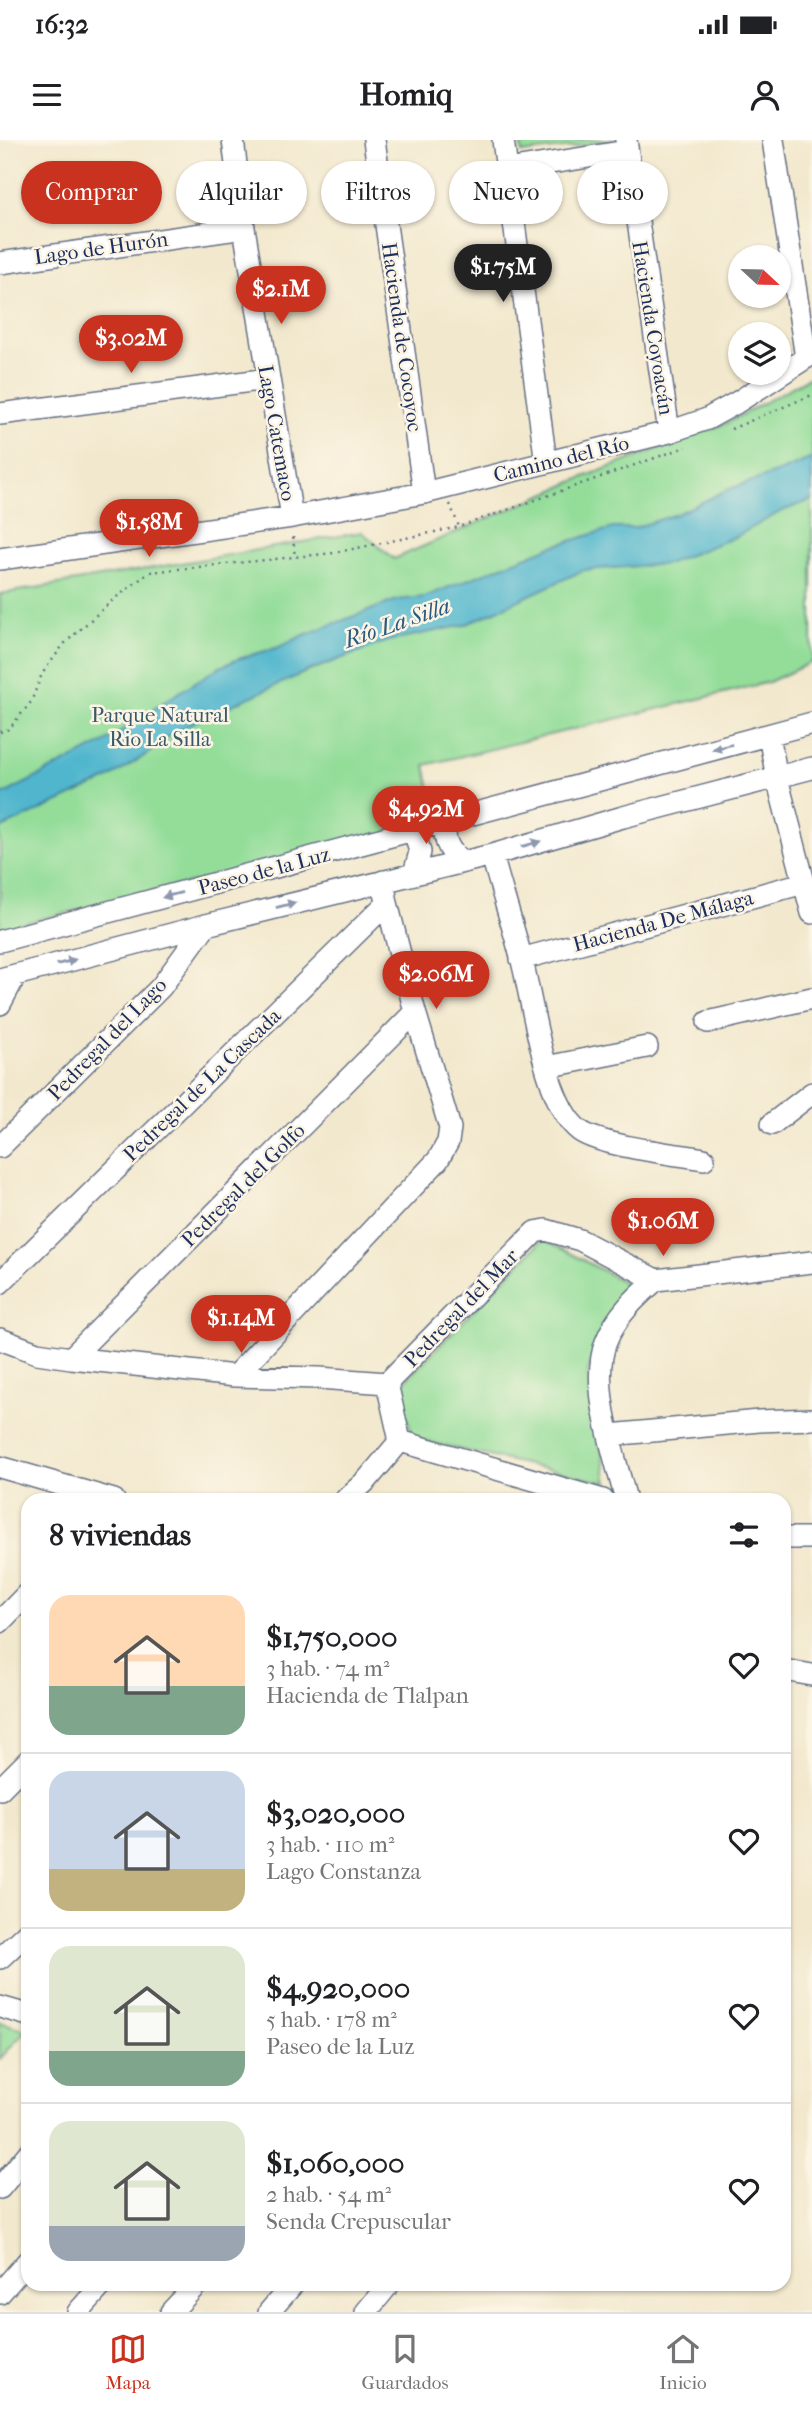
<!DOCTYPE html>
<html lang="es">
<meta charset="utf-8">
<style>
:root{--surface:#fff;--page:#f6f6f6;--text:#202124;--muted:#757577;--line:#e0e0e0;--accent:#c8321e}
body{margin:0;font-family:"IM FELL French Canon",serif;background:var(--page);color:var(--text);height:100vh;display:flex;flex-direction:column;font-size:26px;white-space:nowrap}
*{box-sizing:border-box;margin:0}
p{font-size:23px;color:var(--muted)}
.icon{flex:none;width:38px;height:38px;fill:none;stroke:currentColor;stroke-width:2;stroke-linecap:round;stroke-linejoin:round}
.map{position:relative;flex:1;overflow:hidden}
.drawer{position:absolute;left:21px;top:1353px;width:770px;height:798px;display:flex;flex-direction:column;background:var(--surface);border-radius:21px;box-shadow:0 2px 5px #0004}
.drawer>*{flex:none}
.top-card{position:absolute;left:21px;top:21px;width:770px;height:63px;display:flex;gap:14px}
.needle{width:46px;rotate:112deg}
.controls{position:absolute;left:728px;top:105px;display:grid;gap:14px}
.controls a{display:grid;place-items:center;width:63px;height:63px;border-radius:50%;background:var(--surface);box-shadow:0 2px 5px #0004;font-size:35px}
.price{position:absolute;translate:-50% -60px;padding:0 16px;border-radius:24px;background:var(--accent);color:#fff;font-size:23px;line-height:46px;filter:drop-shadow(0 2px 4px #0008)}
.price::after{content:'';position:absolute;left:50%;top:42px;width:21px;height:16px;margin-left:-10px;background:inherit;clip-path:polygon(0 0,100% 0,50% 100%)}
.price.selected{background:#222;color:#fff}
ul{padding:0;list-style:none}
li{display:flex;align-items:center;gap:21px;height:175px;padding:0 28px}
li+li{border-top:2px solid var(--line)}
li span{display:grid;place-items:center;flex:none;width:196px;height:140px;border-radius:21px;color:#555}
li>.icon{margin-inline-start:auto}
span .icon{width:84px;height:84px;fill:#fffc;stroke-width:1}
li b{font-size:30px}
h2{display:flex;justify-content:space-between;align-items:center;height:84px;padding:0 28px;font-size:30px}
.tag{padding:0 24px;border-radius:32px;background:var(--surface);box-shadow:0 2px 5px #0004;font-size:24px;line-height:63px}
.tag.selected{background:var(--accent);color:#fff}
.status{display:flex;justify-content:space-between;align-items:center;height:49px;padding:0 35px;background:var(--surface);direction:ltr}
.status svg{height:19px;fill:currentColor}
header{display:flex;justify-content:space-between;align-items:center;height:91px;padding:0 28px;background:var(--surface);font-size:32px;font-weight:700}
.dock{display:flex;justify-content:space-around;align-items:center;height:98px;border-top:2px solid var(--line);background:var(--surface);font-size:19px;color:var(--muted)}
.dock a{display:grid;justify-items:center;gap:4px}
.dock .selected{color:var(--accent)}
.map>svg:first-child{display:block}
</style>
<div class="status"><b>16:32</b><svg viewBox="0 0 49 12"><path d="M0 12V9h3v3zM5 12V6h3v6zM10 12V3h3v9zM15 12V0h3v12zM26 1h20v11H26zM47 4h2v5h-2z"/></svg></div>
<header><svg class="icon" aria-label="menu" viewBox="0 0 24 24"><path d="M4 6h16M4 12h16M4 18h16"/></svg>Homiq<svg class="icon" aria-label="person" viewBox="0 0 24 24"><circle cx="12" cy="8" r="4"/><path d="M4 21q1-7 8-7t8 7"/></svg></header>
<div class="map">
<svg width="812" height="2172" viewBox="0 0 812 2172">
<rect width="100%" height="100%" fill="#fcf5e5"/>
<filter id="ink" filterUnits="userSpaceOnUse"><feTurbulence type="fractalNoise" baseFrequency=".0143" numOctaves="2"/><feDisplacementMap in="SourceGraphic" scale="14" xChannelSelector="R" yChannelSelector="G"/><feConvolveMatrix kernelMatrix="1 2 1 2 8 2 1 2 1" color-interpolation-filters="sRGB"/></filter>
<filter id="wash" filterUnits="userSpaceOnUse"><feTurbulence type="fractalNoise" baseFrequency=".00686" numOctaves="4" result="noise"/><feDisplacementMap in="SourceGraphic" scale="28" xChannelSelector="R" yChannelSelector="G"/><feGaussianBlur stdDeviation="1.57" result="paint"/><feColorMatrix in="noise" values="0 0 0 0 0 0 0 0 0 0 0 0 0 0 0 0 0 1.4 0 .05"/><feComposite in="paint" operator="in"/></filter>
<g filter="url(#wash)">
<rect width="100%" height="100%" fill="#f2e8cd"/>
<path fill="#93dd99" stroke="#57867c" stroke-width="2" d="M 520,0 L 620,0 L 620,1 L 522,13 Z
M 812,236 L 812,522 L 769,542 L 425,625 L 438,683 L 0,789 L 0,454 L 362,392 L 394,419 L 584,337 L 727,283 Z
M 543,1099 L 628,1144 L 606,1181 L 588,1231 L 607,1343 L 414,1299 L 405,1272 L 404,1242 Z
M 0,1882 L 26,1890 L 0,1919 Z"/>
<path fill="#4fb6cd" stroke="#357296" stroke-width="2" d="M 812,318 L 812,360 L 782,371 L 737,396 L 667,424 L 584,430 L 465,485 L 387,501 L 306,532 L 194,582 L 170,595 L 149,613 L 106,640 L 0,689 L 0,656 L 105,602 L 170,558 L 218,528 L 238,519 L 279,507 L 304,495 L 397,460 L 424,457 L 550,407 L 613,388 L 634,388 L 677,374 L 727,350 L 781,331 Z"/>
</g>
<g filter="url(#ink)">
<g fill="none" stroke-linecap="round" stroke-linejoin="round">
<g stroke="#667085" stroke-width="24">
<path id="minor" d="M 233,0 L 244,88 L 292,377
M 374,0 L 424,353
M 503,0 L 546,323
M 626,0 L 669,292
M 773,0 L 806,218
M 507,30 L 627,11
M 0,123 L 244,88
M 0,274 L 268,239
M 0,419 L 292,377 L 424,353 L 669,292 L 707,279 L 736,263 L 812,214
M 769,595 L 777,638 L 812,773
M 450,679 C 439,694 448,712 463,722
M 492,715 C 501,749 512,783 521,817 C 533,860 544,965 580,991 C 601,1006 675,1014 704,1019
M 414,734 L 420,712 L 414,690
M 0,801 L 812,583
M 521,819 L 804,743
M 0,839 L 206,785 L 492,715 L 623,677 L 812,628
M 0,864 L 15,836
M 708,882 L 812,858
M 546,927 L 647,907
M 772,984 L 812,953
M 0,1007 L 161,847 L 206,785
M 0,1143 L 387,763 L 383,741
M 0,1199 L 37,1213 L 71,1218 L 235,1236 L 319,1238 L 387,1243 L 400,1301
M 71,1218 L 415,872
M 235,1236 L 438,1020 L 448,1002 L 450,988 L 415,872 L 387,763
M 387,1243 L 535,1092 L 546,1090 L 580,1100 L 656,1140 L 812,1122
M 610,1295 L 759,1281 L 812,1279
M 400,1301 L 603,1360
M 0,1327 L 114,1360
M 345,1360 L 367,1340 L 400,1301
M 626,1360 C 615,1316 589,1245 606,1202 C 616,1176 636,1157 656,1140
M 784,1398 L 812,1398
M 0,1482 L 28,1453
M 784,1530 L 812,1535
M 0,1649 L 28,1621
M 0,1818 L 28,1792
M 0,1867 L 28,1875
M 0,2048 L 28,2014
M 0,2153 L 28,2121
M 78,2172 L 103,2144
M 171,2172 L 197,2144
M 269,2172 L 293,2144
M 366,2172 L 389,2144"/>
</g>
<path stroke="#667085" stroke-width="2.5" stroke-dasharray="2 5" stroke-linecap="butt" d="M 731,289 L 812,255
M 450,364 L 459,387
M 293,397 L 295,418
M 0,592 L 9,589 L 31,562 L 42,534 L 64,504 L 114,459 L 150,432 L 333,413 L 459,387 L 686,307"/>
<use href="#minor" stroke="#fff" stroke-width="21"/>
</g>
<defs><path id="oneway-solid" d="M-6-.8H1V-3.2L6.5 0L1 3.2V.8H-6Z" transform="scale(1.75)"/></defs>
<g fill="#8d97ae">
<use href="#oneway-solid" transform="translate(722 607) rotate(165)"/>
<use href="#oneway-solid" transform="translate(531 704) rotate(-16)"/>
<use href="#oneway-solid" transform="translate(172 755) rotate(165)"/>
<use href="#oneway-solid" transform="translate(286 765) rotate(-14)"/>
<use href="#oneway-solid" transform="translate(66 822) rotate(-15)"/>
</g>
</g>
<g text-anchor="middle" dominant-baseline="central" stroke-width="5" stroke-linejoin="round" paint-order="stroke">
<g font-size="21" fill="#1b2f5e" stroke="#fcf5e5">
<text transform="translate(101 108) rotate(-8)">Lago de Hurón</text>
<text transform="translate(653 188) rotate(81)">Hacienda Coyoacán</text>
<text transform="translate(402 197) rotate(82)">Hacienda de Cocoyoc</text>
<text transform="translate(277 293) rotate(80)">Lago Catemaco</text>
<text transform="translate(561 319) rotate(-14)">Camino del Río</text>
<text transform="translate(264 731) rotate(-15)">Paseo de la Luz</text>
<text transform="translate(663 781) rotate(-15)">Hacienda De Málaga</text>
<text transform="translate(107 899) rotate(-46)">Pedregal del Lago</text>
<text transform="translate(202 945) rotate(-44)">Pedregal de La Cascada</text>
<text transform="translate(243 1045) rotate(-45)">Pedregal del Golfo</text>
<text transform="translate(461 1168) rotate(-46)">Pedregal del Mar</text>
</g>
<g font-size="21" fill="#395a6d" stroke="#fcf5e5">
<text x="160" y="575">Parque Natural<tspan x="160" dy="24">Rio La Silla</tspan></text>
</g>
<g font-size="23" font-style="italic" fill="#2b587f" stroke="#fcf5e5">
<text transform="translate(397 483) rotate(-19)">Río La Silla</text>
</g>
</g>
</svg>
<div class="controls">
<a><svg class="needle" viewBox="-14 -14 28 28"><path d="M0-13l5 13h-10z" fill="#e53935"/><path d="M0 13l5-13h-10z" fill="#757577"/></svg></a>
<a><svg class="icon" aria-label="layers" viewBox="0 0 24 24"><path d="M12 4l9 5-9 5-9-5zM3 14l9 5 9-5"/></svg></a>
</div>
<b class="price selected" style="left:503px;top:164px">$1.75M</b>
<b class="price" style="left:281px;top:186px">$2.1M</b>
<b class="price" style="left:131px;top:235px">$3.02M</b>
<b class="price" style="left:149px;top:419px">$1.58M</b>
<b class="price" style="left:426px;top:706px">$4.92M</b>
<b class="price" style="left:436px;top:871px">$2.06M</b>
<b class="price" style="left:663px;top:1118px">$1.06M</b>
<b class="price" style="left:241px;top:1215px">$1.14M</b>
<div class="top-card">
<a class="tag selected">Comprar</a>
<a class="tag">Alquilar</a>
<a class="tag">Filtros</a>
<a class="tag">Nuevo</a>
<a class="tag">Piso</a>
</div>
<section class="drawer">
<h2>8 viviendas<svg class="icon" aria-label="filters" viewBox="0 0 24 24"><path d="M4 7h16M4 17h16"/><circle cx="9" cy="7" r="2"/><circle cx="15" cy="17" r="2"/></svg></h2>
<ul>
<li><span style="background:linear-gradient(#ffd9b3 65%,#7fa58c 0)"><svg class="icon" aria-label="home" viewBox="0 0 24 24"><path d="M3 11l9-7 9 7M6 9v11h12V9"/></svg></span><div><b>$1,750,000</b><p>3 hab. · 74 m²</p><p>Hacienda de Tlalpan</p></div><svg class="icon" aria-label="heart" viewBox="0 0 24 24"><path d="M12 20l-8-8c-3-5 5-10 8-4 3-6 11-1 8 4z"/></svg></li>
<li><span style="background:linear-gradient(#c9d6e8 70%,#c2b280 0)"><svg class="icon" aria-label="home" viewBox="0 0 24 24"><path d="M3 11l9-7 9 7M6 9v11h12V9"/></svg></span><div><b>$3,020,000</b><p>3 hab. · 110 m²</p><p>Lago Constanza</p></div><svg class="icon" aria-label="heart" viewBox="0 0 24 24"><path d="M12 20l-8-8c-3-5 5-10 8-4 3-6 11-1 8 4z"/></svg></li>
<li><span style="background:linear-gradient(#dfe7d0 75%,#7fa58c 0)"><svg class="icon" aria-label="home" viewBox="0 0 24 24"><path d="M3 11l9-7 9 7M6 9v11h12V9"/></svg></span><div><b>$4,920,000</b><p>5 hab. · 178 m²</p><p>Paseo de la Luz</p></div><svg class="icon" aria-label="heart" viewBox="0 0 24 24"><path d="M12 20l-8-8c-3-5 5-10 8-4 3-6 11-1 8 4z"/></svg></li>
<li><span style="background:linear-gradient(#dfe7d0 75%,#9aa5b1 0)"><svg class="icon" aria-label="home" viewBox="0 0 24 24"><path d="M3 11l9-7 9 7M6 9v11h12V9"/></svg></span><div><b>$1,060,000</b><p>2 hab. · 54 m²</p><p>Senda Crepuscular</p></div><svg class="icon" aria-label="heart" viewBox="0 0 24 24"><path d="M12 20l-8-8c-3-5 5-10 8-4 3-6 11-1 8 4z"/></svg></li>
</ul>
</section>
</div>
<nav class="dock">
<a class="selected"><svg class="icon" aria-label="map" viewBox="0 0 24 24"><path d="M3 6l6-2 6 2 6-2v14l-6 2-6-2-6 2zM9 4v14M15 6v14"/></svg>Mapa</a>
<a><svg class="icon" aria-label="saved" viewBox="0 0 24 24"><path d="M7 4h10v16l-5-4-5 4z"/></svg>Guardados</a>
<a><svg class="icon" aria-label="home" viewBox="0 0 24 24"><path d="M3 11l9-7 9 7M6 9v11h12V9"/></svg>Inicio</a>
</nav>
